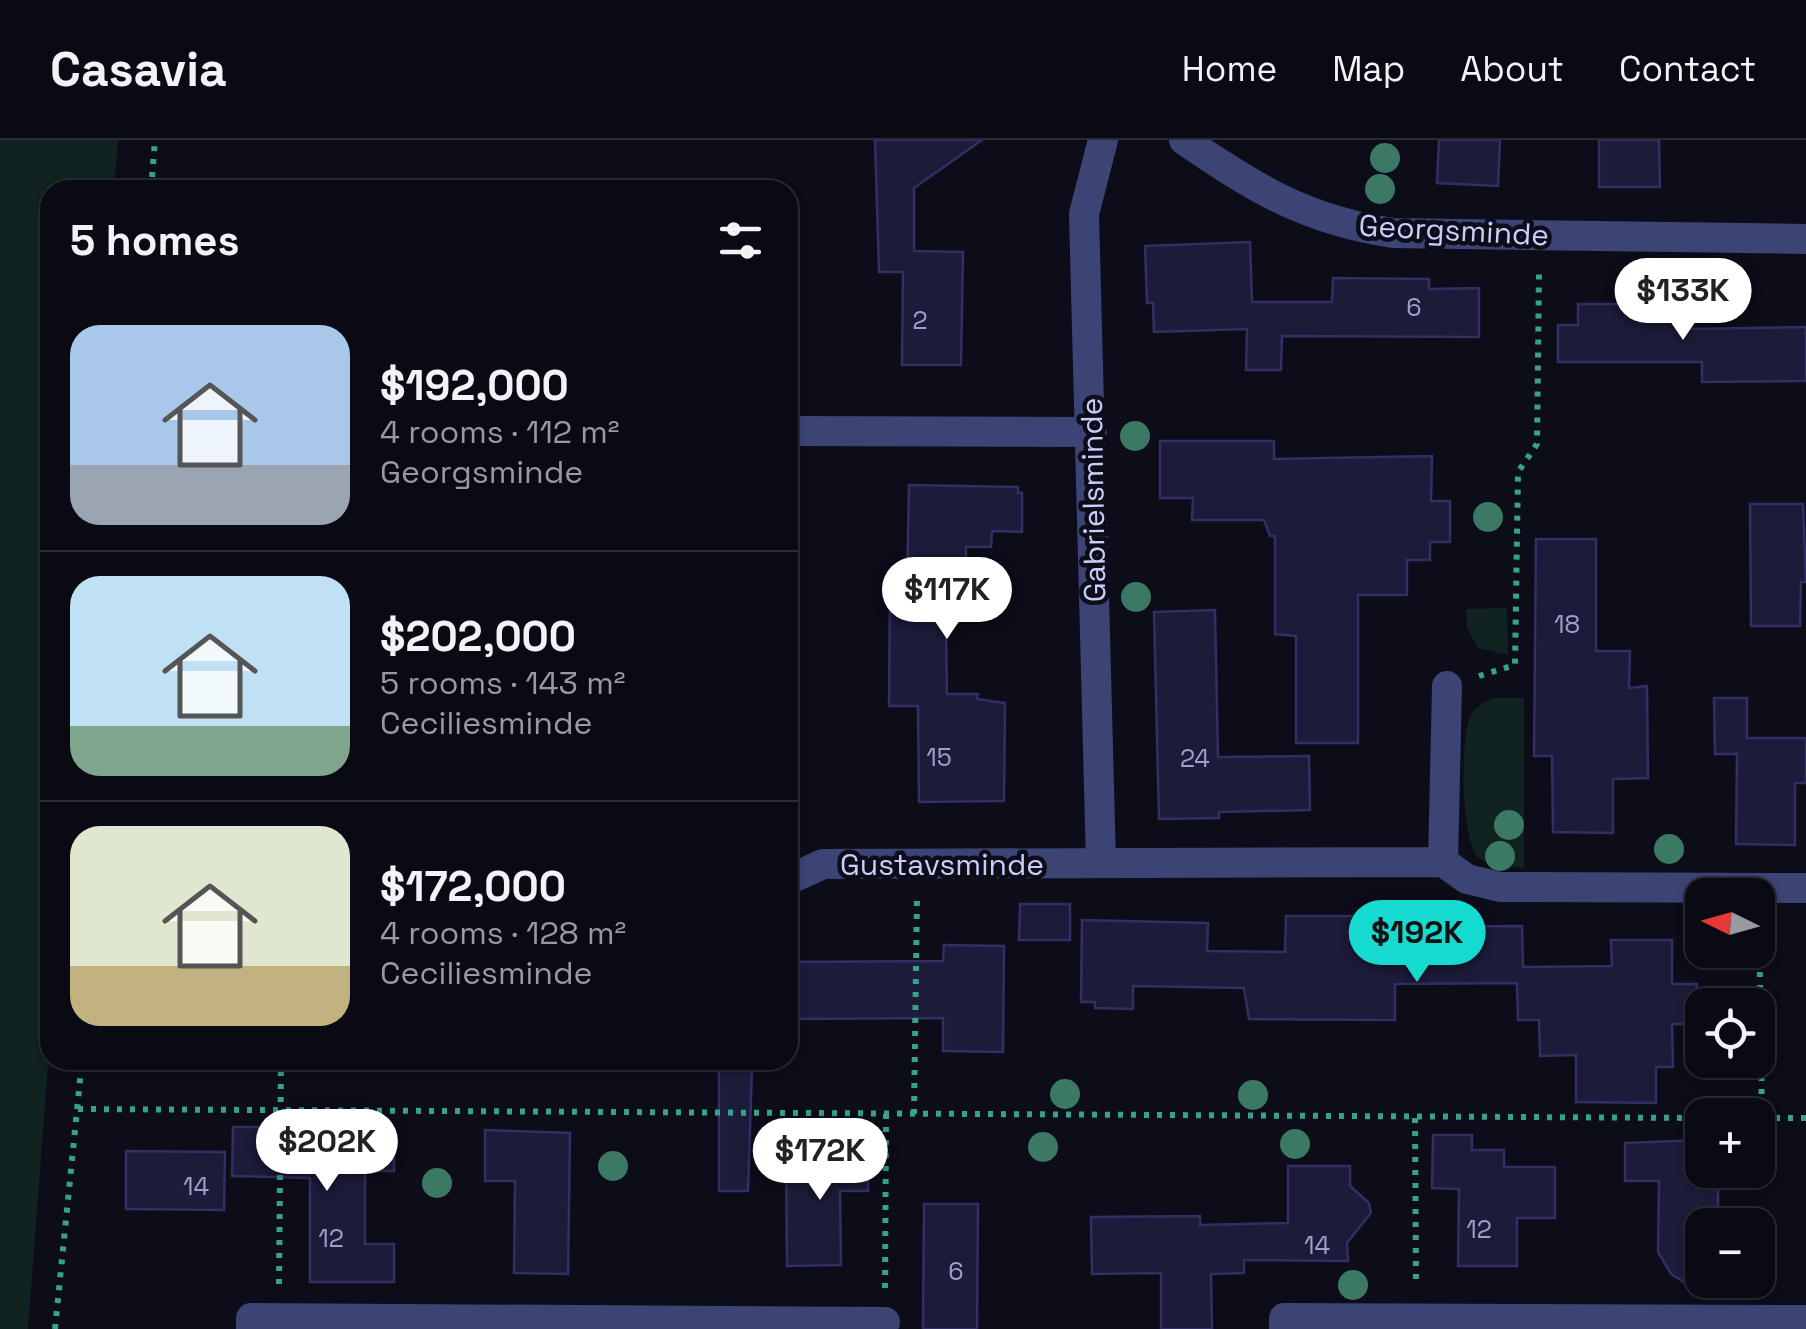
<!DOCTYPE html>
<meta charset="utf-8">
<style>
:root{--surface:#0a0a14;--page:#181822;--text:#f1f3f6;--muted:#999aa0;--line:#2a2b34;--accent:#16dad0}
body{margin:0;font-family:"Space Grotesk",sans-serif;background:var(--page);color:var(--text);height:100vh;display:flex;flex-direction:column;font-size:38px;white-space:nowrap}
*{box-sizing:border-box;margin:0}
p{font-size:32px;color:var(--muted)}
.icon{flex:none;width:55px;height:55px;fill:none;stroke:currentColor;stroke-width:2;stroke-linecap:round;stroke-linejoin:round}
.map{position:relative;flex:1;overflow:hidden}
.side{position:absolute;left:40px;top:40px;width:758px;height:890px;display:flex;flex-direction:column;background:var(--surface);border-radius:30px;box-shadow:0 2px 8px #0004,0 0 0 2px var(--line)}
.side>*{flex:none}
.needle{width:65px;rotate:275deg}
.tools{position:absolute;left:1685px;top:738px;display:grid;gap:20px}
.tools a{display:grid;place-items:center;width:90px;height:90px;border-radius:20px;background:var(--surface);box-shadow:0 2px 8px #0004,0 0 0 2px var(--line);font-size:50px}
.price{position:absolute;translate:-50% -85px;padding:0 22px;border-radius:35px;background:#fff;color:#222;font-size:32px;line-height:65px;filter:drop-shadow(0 2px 5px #0008)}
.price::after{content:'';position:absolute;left:50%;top:60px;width:30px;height:22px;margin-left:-15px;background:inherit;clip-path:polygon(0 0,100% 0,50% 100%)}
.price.active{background:var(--accent);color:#111}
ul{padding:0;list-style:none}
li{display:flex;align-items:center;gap:30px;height:250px;padding:0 30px}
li+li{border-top:2px solid var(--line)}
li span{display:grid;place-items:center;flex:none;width:280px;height:200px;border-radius:30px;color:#555}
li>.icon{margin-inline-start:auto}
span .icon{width:120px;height:120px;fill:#fffc;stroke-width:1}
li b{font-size:42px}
h2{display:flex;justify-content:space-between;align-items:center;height:120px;padding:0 30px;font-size:42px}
header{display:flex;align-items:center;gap:60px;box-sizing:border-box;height:140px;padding:0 50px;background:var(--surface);border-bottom:2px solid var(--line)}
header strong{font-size:48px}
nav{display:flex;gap:55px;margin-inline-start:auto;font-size:35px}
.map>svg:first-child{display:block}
</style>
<header>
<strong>Casavia</strong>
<nav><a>Home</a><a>Map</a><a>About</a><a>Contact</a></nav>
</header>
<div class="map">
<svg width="1806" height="1189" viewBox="0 0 1806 1189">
<rect width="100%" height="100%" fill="#0d0d1a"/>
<path fill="#102320" d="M 0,0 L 118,0 L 114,50 L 50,50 L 50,898 L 28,1189 L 0,1189 Z
M 1507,468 L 1508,515 L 1478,508 L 1467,488 L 1466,469 Z
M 1495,558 L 1524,558 L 1524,728 C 1510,726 1489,727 1478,717 C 1461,702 1460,597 1470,577 C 1476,566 1484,562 1495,558 Z"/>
<path fill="#1c1b39" stroke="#312f63" stroke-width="2.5" d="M 875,0 L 982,0 L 914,48 L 914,111 L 963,112 L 961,225 L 902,225 L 903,132 L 879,132 Z
M 1439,0 L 1500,0 L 1498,46 L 1437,43 Z
M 1599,0 L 1659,0 L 1660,47 L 1599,47 Z
M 1250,102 L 1252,162 L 1332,162 L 1333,138 L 1429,139 L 1429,149 L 1479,148 L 1479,197 L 1282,196 L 1281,230 L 1246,230 L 1247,189 L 1154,192 L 1153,163 L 1147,163 L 1145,106 Z
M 1578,164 L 1685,164 L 1685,189 L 1806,187 L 1806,241 L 1702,242 L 1702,222 L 1558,222 L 1558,185 L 1578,185 Z
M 1160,301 L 1274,301 L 1274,319 L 1432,316 L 1431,361 L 1450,361 L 1450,402 L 1430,402 L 1430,420 L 1407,420 L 1407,455 L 1358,455 L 1358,603 L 1296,603 L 1296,496 L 1275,494 L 1275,396 L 1270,396 L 1264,380 L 1192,380 L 1193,358 L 1160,358 Z
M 909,345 L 1018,347 L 1018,353 L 1022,353 L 1022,392 L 992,391 L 991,407 L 966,407 L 966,428 L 945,428 L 947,554 L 978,554 L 977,559 L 1005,563 L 1004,661 L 919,662 L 918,566 L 889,566 L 890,446 L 907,446 Z
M 1750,364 L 1803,364 L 1806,442 L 1801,442 L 1800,486 L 1751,486 Z
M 1536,399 L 1596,399 L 1596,511 L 1630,511 L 1629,548 L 1647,546 L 1648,638 L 1613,639 L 1613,693 L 1553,692 L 1552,616 L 1534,616 Z
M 1215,470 L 1218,617 L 1309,616 L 1310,670 L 1219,672 L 1219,678 L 1159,679 L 1154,472 Z
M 1714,558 L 1747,558 L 1747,598 L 1806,598 L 1806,643 L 1795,643 L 1795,705 L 1736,704 L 1737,614 L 1715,614 Z
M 1020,764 L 1070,764 L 1070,800 L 1019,800 Z
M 1286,776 L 1396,776 L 1396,787 L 1522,786 L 1523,827 L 1612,826 L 1611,800 L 1672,800 L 1672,844 L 1697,844 L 1697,884 L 1672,884 L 1673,927 L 1656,927 L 1656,963 L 1576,962 L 1576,915 L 1540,916 L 1539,880 L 1518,880 L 1517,843 L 1395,844 L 1395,880 L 1249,879 L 1244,848 L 1133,846 L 1133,869 L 1095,868 L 1095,862 L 1081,862 L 1082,780 L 1208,783 L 1207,811 L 1285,812 Z
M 944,805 L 1004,806 L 1003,912 L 943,911 L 943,878 L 788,879 L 788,822 L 943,821 Z
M 719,920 L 749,920 L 752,926 L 748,1051 L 719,1051 Z
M 233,987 L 266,987 L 266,993 L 394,993 L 394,1031 L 365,1031 L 365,1104 L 394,1104 L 394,1142 L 310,1142 L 310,1038 L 232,1036 Z
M 485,990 L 570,993 L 568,1134 L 514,1133 L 515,1041 L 485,1041 Z
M 1433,995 L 1472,995 L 1472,1010 L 1504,1010 L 1504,1027 L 1555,1027 L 1555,1078 L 1517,1078 L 1517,1126 L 1458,1126 L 1459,1049 L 1432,1048 Z
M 1702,1000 L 1702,1043 L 1718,1042 L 1718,1085 L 1702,1085 L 1702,1153 L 1671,1134 L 1658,1112 L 1659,1041 L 1625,1041 L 1625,1003 Z
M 126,1011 L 225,1012 L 224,1070 L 126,1069 Z
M 868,1012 L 868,1051 L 840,1051 L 841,1125 L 787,1126 L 786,1013 Z
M 1288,1026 L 1350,1026 L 1350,1046 L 1369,1063 L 1371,1073 L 1347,1103 L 1348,1121 L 1244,1120 L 1244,1133 L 1211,1134 L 1212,1189 L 1161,1189 L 1161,1133 L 1092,1134 L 1091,1077 L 1200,1076 L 1200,1085 L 1288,1083 Z
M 924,1064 L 978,1064 L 977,1189 L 923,1189 Z"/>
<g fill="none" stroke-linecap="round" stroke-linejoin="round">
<path stroke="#38a18a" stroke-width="6" stroke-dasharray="5 8" stroke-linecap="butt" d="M 151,50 L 155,0
M 1479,536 L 1515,525 L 1518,332 L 1537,304 L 1539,132
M 1759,780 L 1762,978
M 78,969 L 1702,978
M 914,974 L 917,756
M 1415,978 L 1416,1147
M 1762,978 L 1806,978
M 279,1144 L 281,920
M 885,1148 L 886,974
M 55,1189 L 82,920"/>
<path stroke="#3c4375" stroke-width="30" d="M 1184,0 C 1256,49 1306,80 1393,93 L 1806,99
M 788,291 L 1092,292
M 1443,722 L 1447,546
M 1101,723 L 1084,74 L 1103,0
M 788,740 L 823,724 L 1443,722 L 1467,739 L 1500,747 L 1806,748
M 251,1189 L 251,1178 L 885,1182
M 1284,1189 L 1284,1178 L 1806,1180"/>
</g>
<g fill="#3b7965">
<circle cx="1385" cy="18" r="15"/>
<circle cx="1380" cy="49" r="15"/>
<circle cx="1135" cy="296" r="15"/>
<circle cx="1488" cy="377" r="15"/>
<circle cx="1136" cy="457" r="15"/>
<circle cx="1509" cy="685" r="15"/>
<circle cx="1669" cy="709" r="15"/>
<circle cx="1500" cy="716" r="15"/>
<circle cx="1065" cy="954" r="15"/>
<circle cx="1253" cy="955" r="15"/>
<circle cx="1295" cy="1004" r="15"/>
<circle cx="1043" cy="1007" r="15"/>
<circle cx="613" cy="1026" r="15"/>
<circle cx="437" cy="1043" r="15"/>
<circle cx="1353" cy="1145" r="15"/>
</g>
<g text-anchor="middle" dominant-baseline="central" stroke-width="9" stroke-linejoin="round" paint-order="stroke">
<g font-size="25" fill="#9fa0ca">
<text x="1414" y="167">6</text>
<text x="920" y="180">2</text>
<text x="1567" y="484">18</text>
<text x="939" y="617">15</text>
<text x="1195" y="618">24</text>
<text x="196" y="1046">14</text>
<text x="1479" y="1089">12</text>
<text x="331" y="1098">12</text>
<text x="1317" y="1105">14</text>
<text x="956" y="1131">6</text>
</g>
<g font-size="30" fill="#cbcdfa" stroke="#0d0d1a">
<text transform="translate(1454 90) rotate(3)">Georgsminde</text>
<text transform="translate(1093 360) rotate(-91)">Gabrielsminde</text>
<text x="942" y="724">Gustavsminde</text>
</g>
</g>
</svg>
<div class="tools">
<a><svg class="needle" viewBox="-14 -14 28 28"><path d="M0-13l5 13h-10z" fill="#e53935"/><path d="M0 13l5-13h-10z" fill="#999aa0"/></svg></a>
<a><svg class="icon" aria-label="locate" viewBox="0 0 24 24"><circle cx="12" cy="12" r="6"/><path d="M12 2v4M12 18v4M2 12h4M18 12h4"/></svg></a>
<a>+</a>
<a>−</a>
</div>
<b class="price" style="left:1683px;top:203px">$133K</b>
<b class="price" style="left:947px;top:502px">$117K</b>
<b class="price active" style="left:1417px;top:845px">$192K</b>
<b class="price" style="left:327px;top:1054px">$202K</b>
<b class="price" style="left:820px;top:1063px">$172K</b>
<section class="side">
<h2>5 homes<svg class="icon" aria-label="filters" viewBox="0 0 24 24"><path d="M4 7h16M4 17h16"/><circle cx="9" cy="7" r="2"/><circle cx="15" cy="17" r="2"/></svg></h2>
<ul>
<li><span style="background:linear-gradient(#a9c7e8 70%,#9aa5b1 0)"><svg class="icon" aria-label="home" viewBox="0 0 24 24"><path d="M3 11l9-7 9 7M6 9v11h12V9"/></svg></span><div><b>$192,000</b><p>4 rooms · 112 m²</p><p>Georgsminde</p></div></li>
<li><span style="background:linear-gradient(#bfe0f5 75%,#7fa58c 0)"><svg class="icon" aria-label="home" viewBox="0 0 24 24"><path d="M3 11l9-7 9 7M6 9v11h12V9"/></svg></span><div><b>$202,000</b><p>5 rooms · 143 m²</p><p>Ceciliesminde</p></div></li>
<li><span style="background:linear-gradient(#dfe7d0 70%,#c2b280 0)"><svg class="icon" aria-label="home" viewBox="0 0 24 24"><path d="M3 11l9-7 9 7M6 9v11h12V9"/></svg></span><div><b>$172,000</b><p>4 rooms · 128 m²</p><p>Ceciliesminde</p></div></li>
</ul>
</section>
</div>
